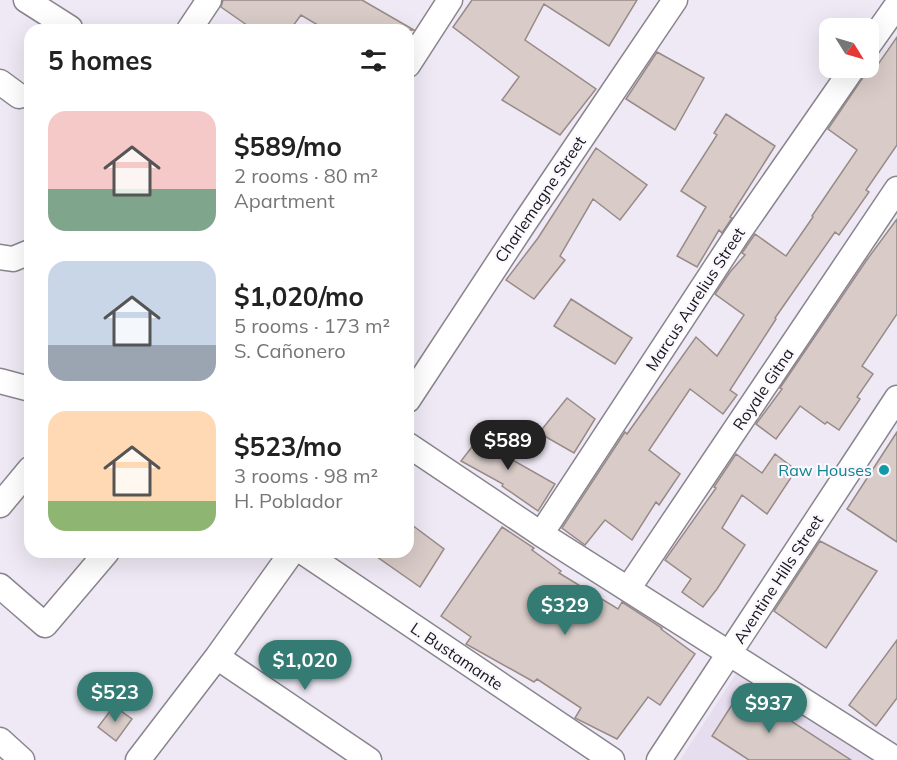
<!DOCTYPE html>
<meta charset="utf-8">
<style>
:root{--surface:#fff;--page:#f6f6f6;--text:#222;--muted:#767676;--accent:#347b73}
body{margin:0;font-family:Mulish,sans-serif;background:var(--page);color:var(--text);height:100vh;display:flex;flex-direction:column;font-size:22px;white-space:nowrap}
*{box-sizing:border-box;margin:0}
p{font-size:20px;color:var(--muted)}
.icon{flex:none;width:33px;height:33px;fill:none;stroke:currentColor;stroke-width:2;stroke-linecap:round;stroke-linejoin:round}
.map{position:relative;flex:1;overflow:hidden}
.panel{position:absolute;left:24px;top:24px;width:390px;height:534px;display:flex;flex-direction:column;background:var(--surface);border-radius:18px;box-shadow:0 6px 24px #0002}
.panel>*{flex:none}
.needle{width:39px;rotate:127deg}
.tools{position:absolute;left:819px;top:18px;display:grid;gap:12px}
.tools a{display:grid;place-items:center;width:60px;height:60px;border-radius:12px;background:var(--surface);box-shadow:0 6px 24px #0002;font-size:30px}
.price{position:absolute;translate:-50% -51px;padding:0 14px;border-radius:21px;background:var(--accent);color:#fff;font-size:20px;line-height:39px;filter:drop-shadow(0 2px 3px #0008)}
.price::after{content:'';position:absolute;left:50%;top:36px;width:18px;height:14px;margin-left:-9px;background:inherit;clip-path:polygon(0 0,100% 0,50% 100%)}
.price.on{background:#222;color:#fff}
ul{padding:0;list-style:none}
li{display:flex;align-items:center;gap:18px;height:150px;padding:0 24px}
li span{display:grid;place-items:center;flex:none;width:168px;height:120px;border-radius:18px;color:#555}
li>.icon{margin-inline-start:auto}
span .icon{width:72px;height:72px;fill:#fffc;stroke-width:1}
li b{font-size:26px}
h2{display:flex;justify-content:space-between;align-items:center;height:72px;padding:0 24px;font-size:26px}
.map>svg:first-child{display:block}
</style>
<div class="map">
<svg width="897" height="760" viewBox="0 0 897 760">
<rect width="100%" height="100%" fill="#eee9f4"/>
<path fill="#e6ddef" d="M 738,671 L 874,760 L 680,760 Z"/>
<path fill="#d8cbc8" stroke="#978a87" stroke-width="1.5" d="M 223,0 L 362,0 L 414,30 L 326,30 L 301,15 L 290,30 L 254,30 L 221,7 Z
M 472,0 L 637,0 L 609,46 L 544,4 L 525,40 L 596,89 L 560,135 L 502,100 L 519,77 L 453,27 Z
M 897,37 L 897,145 L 866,190 L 869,192 L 839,235 L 835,232 L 775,318 L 776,319 L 730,390 L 737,395 L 723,414 L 690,389 L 649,450 L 680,474 L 659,505 L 656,502 L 632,540 L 605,520 L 585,545 L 562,528 L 625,432 L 627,434 L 696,337 L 717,356 L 744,315 L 715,294 L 730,272 L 745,255 L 742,253 L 755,234 L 786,256 L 813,217 L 812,216 L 857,150 L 828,129 L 866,73 L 870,76 Z
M 657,52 L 704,78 L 675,130 L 626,99 Z
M 726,114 L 775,146 L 730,217 L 732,218 L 722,233 L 719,230 L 697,267 L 677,256 L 706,207 L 681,191 L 717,135 L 714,133 Z
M 596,148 L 647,185 L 620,220 L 593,199 L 560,256 L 565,260 L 534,299 L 506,280 L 538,238 Z
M 897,219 L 897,314 L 862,366 L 873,374 L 857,397 L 860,399 L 839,430 L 827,422 L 825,424 L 800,406 L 776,439 L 756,424 L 782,389 L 780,388 L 866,261 Z
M 571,299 L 632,338 L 615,364 L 554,326 Z
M 567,398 L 595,419 L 574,453 L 539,433 Z
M 485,430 L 508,444 L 502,454 L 555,484 L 538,511 L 502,486 L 503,484 L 461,461 Z
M 897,432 L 897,542 L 847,509 Z
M 736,454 L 762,473 L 775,454 L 796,470 L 767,514 L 742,495 L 722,528 L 745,545 L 717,589 L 703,607 L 682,592 L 691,579 L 665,560 L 716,488 L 714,487 Z
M 408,522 L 444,549 L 420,587 L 370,552 L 408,552 Z
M 502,527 L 534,548 L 532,550 L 561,571 L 559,573 L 618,609 L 622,602 L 662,628 L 661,629 L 695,654 L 660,705 L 648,697 L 617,739 L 575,718 L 581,708 L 537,679 L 534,682 L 466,644 L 471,637 L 441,616 Z
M 820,541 L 877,571 L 826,648 L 774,611 Z
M 897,640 L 897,698 L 876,726 L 849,705 Z
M 742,689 L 851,760 L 749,760 L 712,736 Z
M 114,706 L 132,719 L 116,741 L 98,727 Z"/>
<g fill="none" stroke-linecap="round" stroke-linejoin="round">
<g stroke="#89848e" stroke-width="27">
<path id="minor" d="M 26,0 L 70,28
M 189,30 L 209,0
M 868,46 L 897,5
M 408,65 L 450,0
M 0,82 L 19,96
M 0,257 L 13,259 L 30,252
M 0,381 L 30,389
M 408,400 L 525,222 L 675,0
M 408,445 L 541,534 L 897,760
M 0,505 L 30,469
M 541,534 L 737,235 L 853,68
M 303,552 L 612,760
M 0,586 L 45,625 L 107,552
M 628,589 L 897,189
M 217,657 L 369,760
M 0,740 L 22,760
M 138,760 L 217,657 L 292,552
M 659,760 L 897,398"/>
</g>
<use href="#minor" stroke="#fff" stroke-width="24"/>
</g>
<circle fill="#0f9aa8" stroke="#faf7fe" stroke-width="2" cx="884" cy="470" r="6"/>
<g text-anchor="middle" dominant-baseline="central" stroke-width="4.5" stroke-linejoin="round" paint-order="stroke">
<g font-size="16" fill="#161518" stroke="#faf7fe">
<text transform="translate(540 199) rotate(-56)">Charlemagne Street</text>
<text transform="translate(695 299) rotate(-57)">Marcus Aurelius Street</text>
<text transform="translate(763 389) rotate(-56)">Royale Gitna</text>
<text transform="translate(778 579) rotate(-57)">Aventine Hills Street</text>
<text transform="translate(457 656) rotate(34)">L. Bustamante</text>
</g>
<g font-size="16" fill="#0d838f" stroke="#faf7fe" text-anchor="end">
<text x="872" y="470">Raw Houses</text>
</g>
</g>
</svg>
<div class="tools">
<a><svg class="needle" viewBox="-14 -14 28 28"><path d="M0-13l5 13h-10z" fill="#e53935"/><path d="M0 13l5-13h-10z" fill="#767676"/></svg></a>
</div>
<b class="price on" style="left:508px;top:471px">$589</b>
<b class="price" style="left:565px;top:636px">$329</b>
<b class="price" style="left:305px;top:691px">$1,020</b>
<b class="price" style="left:115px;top:723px">$523</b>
<b class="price" style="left:769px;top:734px">$937</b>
<section class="panel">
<h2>5 homes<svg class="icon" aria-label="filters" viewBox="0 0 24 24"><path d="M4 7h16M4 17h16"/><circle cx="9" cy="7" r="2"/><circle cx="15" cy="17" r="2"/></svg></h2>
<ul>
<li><span style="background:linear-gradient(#f6c9c9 65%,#7fa58c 0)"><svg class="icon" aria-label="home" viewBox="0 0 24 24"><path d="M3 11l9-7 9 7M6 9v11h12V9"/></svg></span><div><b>$589/mo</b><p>2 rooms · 80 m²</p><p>Apartment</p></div></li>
<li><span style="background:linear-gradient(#c9d6e8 70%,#9aa5b1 0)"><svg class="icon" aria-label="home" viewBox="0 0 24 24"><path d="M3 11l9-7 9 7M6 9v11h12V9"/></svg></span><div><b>$1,020/mo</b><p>5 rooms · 173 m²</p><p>S. Cañonero</p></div></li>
<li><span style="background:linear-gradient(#ffd9b3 75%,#8fb573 0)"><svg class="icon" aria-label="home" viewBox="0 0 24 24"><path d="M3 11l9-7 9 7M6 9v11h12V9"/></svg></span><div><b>$523/mo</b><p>3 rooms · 98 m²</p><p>H. Poblador</p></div></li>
</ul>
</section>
</div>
